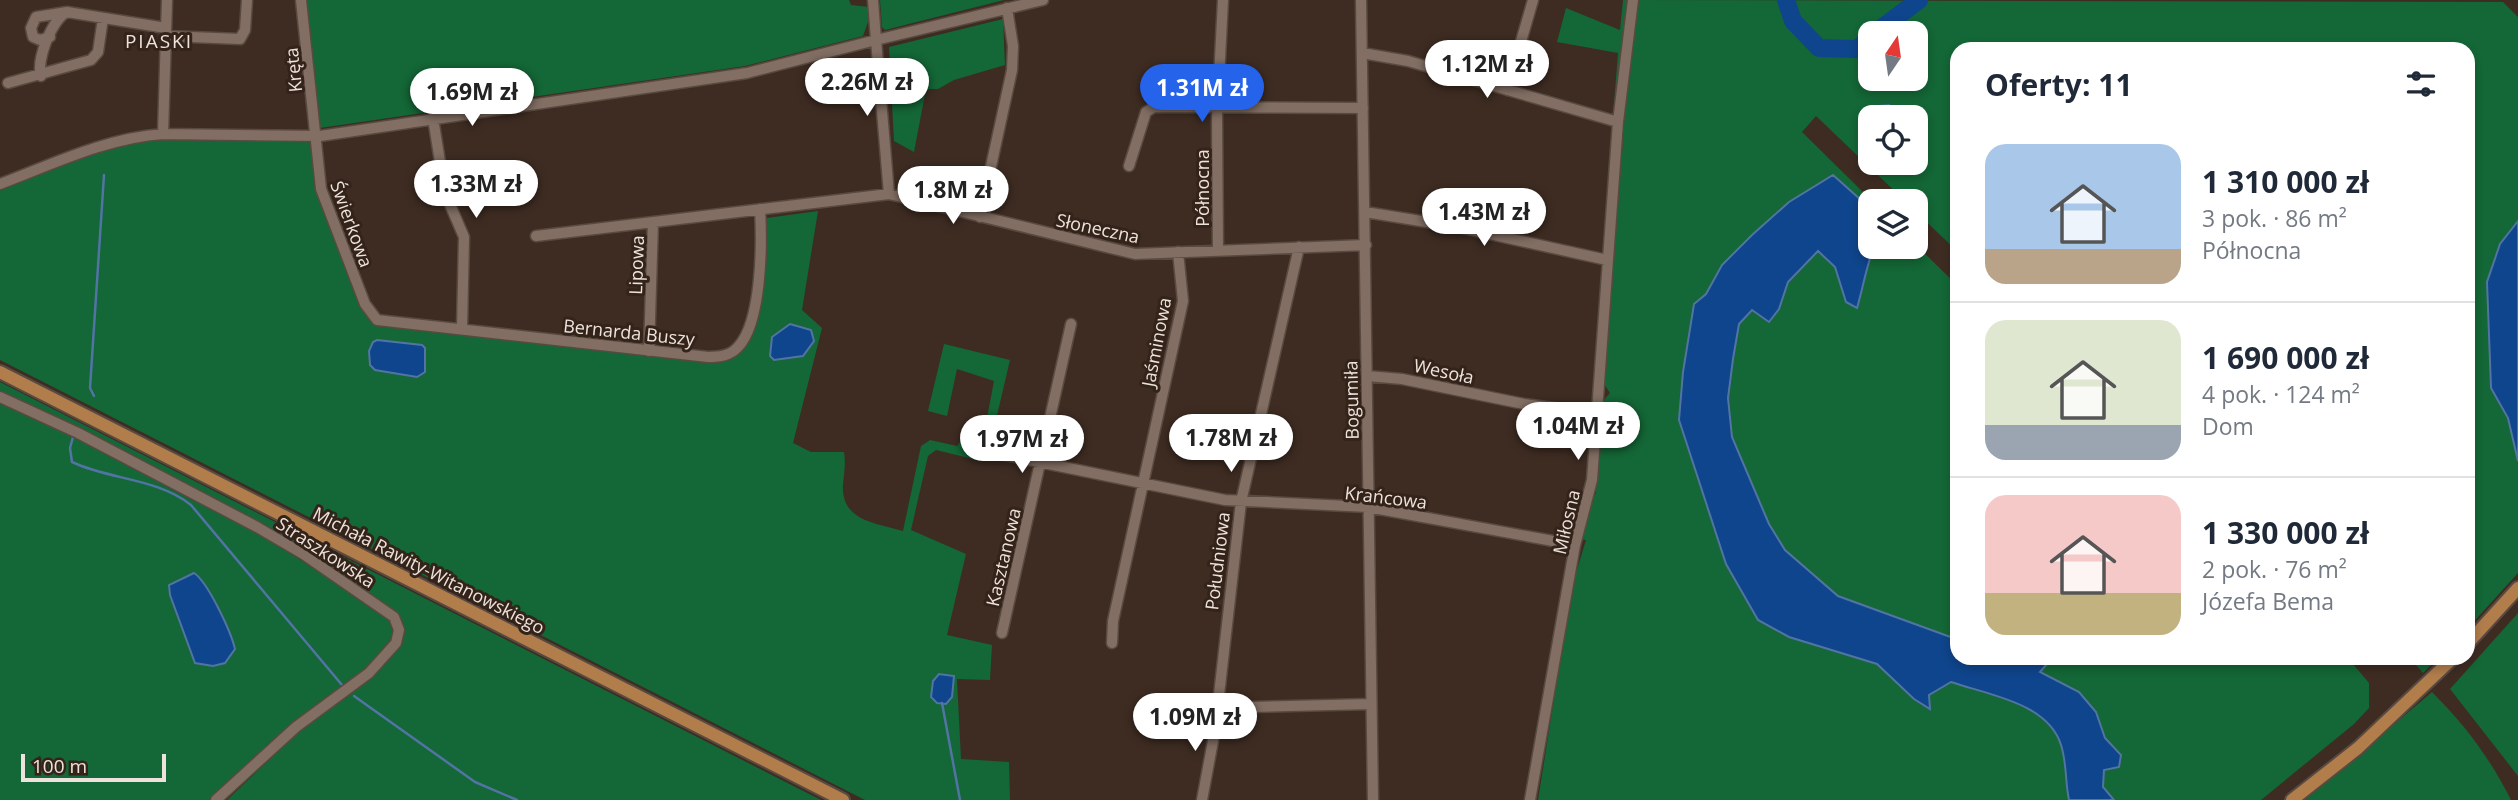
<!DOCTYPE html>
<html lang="pl">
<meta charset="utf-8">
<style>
:root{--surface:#fff;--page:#f6f6f7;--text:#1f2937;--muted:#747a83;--line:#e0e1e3;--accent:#2563eb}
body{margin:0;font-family:"Open Sans",sans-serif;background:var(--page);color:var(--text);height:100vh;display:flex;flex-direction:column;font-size:26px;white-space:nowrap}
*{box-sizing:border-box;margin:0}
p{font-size:23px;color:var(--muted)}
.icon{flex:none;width:38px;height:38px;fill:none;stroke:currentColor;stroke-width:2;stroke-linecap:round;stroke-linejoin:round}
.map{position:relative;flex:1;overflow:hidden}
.sheet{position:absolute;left:1950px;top:42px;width:525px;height:623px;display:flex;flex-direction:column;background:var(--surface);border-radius:21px;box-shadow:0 4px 10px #0003}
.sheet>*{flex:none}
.needle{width:46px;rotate:13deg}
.fabs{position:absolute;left:1858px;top:21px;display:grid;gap:14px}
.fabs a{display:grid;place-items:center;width:70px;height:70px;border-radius:14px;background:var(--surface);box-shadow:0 4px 10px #0003;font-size:35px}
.scale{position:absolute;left:21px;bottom:18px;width:145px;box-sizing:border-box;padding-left:7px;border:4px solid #eee2dc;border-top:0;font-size:19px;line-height:24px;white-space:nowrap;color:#eee2dc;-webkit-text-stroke:5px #332319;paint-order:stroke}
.price{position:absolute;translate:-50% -60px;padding:0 16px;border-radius:24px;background:#fff;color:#222;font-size:23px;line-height:46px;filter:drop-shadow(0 2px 4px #0008)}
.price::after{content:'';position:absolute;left:50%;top:42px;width:21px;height:16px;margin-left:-10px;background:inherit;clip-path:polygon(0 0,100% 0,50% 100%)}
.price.selected{background:var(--accent);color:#fff}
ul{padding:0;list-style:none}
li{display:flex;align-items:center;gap:21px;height:175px;padding:0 35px}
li+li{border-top:2px solid var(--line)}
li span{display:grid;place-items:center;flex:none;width:196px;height:140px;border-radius:21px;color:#555}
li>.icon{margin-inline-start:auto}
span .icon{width:84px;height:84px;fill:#fffc;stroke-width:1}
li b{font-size:30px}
h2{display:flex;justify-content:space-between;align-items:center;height:84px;padding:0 35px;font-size:30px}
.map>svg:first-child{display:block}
</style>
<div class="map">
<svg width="2518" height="800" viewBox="0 0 2518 800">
<rect width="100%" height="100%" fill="#3e2c22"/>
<path fill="#146736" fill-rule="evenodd" d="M 306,0 L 849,0 L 851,5 L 869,7 L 869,19 L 863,36 L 745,66 L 320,128 Z
M 880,0 L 1004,0 L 885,30 L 882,27 Z
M 1623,0 L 1631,0 L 1613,116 L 1618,53 L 1557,42 L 1566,8 L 1620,30 Z
M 1633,0 L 2503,2 L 2518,17 L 2518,573 L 2468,628 L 2468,49 L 1956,49 L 1956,250 L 1916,212 L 1916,201 L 1905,201 L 1816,116 L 1802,132 L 1872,201 L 1871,209 L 1833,175 L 1789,202 L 1752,235 L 1722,265 L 1706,294 L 1694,304 L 1683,372 L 1679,420 L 1695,467 L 1840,651 L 1877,664 L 1914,699 L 1930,708 L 1929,695 L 1951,682 C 1989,695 2048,702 2061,745 C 2066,763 2065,782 2069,800 L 1538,800 L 1572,586 L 1586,540 L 1570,537 L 1580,497 L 1593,498 L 1596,493 L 1597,456 L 1603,440 L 1603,401 L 1610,393 L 1603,382 L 1624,127 L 1618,122 ZM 1871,33 L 1916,33 L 1916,79 L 1871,79 ZM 1871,117 L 1916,117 L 1916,163 L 1871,163 Z
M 1003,19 L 1005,65 L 954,80 L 938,89 L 926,89 L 914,152 L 894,141 L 889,47 Z
M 175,138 L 311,140 L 315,178 L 324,213 L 371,320 L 729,357 L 758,312 L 767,218 L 818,211 L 802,310 L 822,328 L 793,443 L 811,452 L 844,452 C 846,464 844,473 843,485 C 841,521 876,523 903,531 L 921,446 L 930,440 L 957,446 L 960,442 L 983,455 L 981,461 L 936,450 L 928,456 L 911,530 L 966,554 L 947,635 L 992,645 L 990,680 L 957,679 L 961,759 L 1009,762 L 1010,800 L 865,800 L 0,360 L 0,188 L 119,144 Z
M 1916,245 L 1956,284 L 1956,639 L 1838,596 L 1785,550 L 1769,524 L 1732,437 L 1728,398 L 1733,359 L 1739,324 L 1752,310 L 1768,322 L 1779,309 L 1788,282 L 1818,251 L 1835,267 L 1846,302 L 1856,308 L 1874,247 Z
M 944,344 L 1010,360 L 991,441 L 998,443 L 995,448 L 982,444 L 994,381 L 957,369 L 947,416 L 928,411 Z
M 0,382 L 821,800 L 227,800 L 290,740 L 220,800 L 0,800 L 0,401 C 138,462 269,535 393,621 L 393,638 L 376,660 C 390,650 402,645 402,626 L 337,574 L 79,431 L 0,392 Z
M 2518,613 L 2518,776 L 2450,689 Z
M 2052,658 L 2348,658 L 2369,683 L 2369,708 L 2354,724 L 2261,800 L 2114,800 L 2102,787 L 2104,770 L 2119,767 L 2121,755 L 2105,738 L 2096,712 L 2079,692 L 2040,672 Z
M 2410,658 L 2438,658 L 2423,673 Z
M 2432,692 C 2465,725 2490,758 2511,800 L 2305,800 Z"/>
<path fill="#0f458c" stroke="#5274a4" stroke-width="2" d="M 1889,105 L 1893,117 L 1874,117 L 1879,106 Z
M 1833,175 L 1871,209 L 1871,247 L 1874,247 C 1866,267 1863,288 1857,308 L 1846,302 L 1835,267 L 1818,251 L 1788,282 L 1779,309 L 1769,322 L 1752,310 L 1739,324 L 1733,359 L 1728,398 L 1732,437 L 1769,524 L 1785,550 L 1838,596 L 1956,639 L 1956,658 L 2052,658 L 2040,672 L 2079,692 L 2096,712 L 2105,738 L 2121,755 L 2119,767 L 2104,770 L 2103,787 L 2114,800 L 2069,800 C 2065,782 2067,763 2061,745 C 2048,703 1989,695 1951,682 L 1929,695 L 1930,709 L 1914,699 L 1877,664 L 1789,637 L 1758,620 L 1726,564 L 1679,420 L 1683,372 L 1694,304 L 1706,294 L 1722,265 L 1752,235 L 1789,202 Z
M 2518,221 L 2518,461 L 2508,418 L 2491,388 L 2487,282 L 2500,244 Z
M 790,324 L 811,330 L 814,341 L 803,356 L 774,360 L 770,356 L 772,337 Z
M 377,340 L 422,345 L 425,348 L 425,372 L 417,377 L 375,370 L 370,365 L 369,351 L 373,342 Z
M 194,573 C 208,582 231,632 235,649 L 225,663 L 213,666 L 195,663 L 170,595 L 169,585 Z
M 939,674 L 954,676 L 952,697 L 946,704 L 937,703 L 931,697 L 933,681 Z"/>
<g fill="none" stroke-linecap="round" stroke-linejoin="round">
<path stroke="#5274a4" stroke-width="2.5" d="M 94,396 L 90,388 L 104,175
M 73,437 L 70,448 L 72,462 C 110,480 157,478 191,505 L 342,685
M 354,696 L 475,782 L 517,800
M 942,703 L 960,800"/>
<path stroke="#0f458c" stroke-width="18" d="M 1786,0 L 1793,21 L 1819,48 L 1857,49 L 1871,37
M 1875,33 L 1919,0"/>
<g stroke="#594a41" stroke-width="13">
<path id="minor" d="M 301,0 L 321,189 L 365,304 L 377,320 L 708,357 C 719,357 730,356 738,347 C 762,322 762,243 760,209
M 1361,0 L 1373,800
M 166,36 L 240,39 L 245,30 L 247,0
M 50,37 L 40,40 L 33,37 L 31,28 L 36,17 L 67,12 L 166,28
M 1362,53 L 1408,61 L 1618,122
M 41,76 C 36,60 52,19 67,12
M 8,83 L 91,60 L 98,52 L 103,18
M 1507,90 L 1533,0
M 433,118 L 445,193 L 464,237 L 462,329
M 163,134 L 167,0
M 1129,166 L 1146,112 L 1154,107 L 1363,108
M 0,184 C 53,164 106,138 163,134 L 320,136 L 747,73 L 876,40 L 873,0
M 889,194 L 876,40 L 1043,0
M 1365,212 L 1458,227 L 1607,260
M 980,217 L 1012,70 L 1013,46 L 1007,8
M 536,236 L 889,194 L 1135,254 L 1366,245
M 1218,249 L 1217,117 L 1223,0
M 649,351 L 653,222
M 1367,376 L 1402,379 L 1524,404 L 1597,414
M 0,397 L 78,433 L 257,527 L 303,554 L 394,617 L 399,630 L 396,643 L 369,673 L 296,727 L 216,800
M 985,451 L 1225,500 L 1368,507 L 1575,545
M 1002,633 L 1071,324
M 1112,643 L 1113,621 L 1183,301 L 1178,252
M 1216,708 L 1371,704
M 1202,800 L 1215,730 L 1241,502 L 1299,247
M 1530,800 L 1575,545 L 1592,480 L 1618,122 L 1633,0"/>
</g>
<g stroke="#594a41" stroke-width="16">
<path id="major" d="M 0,372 L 843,800
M 2468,643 L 2518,588
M 2292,800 L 2358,748 L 2453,658"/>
</g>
<use href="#minor" stroke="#826e63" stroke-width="10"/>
<use href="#major" stroke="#b17d4b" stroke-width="12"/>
</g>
<g text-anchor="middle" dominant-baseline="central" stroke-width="6" stroke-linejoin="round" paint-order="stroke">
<g font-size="18" fill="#eee2dc" stroke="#332319">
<text transform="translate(293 70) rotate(-96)">Kręta</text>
<text transform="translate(1202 188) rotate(-90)">Północna</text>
<text transform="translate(352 224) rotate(70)">Świerkowa</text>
<text transform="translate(1098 228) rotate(12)">Słoneczna</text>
<text transform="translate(636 265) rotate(-88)">Lipowa</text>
<text transform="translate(629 332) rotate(6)">Bernarda Buszy</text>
<text transform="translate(1156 342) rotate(-79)">Jaśminowa</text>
<text transform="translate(1444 371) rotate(12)">Wesoła</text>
<text transform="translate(1351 400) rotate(-91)">Bogumiła</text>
<text transform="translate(1386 497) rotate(7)">Krańcowa</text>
<text transform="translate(1566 522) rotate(-77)">Miłosna</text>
<text transform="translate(326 552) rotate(33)">Straszkowska</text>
<text transform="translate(1003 557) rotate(-77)">Kasztanowa</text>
<text transform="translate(1217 561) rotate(-83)">Południowa</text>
<text transform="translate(429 570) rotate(27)">Michała Rawity-Witanowskiego</text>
</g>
<g font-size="19" letter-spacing="2" fill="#eee2dc" stroke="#332319">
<text x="159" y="41">PIASKI</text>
</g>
</g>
</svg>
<div class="fabs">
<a><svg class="needle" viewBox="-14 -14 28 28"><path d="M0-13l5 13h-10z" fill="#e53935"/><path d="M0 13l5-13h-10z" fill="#747a83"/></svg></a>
<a><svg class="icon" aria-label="locate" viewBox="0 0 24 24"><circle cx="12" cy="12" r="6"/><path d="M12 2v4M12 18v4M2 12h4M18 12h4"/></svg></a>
<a><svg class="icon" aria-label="layers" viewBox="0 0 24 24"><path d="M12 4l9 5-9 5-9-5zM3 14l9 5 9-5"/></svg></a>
</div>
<div class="scale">100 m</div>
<b class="price" style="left:1487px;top:100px">1.12M zł</b>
<b class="price" style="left:867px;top:118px">2.26M zł</b>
<b class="price selected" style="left:1202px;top:124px">1.31M zł</b>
<b class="price" style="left:472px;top:128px">1.69M zł</b>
<b class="price" style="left:476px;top:220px">1.33M zł</b>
<b class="price" style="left:953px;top:226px">1.8M zł</b>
<b class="price" style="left:1484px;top:248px">1.43M zł</b>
<b class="price" style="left:1578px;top:462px">1.04M zł</b>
<b class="price" style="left:1231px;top:474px">1.78M zł</b>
<b class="price" style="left:1022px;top:475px">1.97M zł</b>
<b class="price" style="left:1195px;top:753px">1.09M zł</b>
<section class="sheet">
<h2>Oferty: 11<svg class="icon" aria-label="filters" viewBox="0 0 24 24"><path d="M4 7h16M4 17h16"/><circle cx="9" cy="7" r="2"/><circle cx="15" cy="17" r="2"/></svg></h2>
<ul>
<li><span style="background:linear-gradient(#a9c7e8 75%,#b9a48a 0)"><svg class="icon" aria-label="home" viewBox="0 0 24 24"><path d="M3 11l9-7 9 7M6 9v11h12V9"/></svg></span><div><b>1 310 000 zł</b><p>3 pok. · 86 m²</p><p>Północna</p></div></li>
<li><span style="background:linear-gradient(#dfe7d0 75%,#9aa5b1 0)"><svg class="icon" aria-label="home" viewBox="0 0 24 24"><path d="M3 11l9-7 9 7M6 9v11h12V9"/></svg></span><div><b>1 690 000 zł</b><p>4 pok. · 124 m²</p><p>Dom</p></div></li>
<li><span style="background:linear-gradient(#f6c9c9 70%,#c2b280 0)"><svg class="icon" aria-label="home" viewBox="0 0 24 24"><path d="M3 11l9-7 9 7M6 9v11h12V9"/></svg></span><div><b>1 330 000 zł</b><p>2 pok. · 76 m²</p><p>Józefa Bema</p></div></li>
</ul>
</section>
</div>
